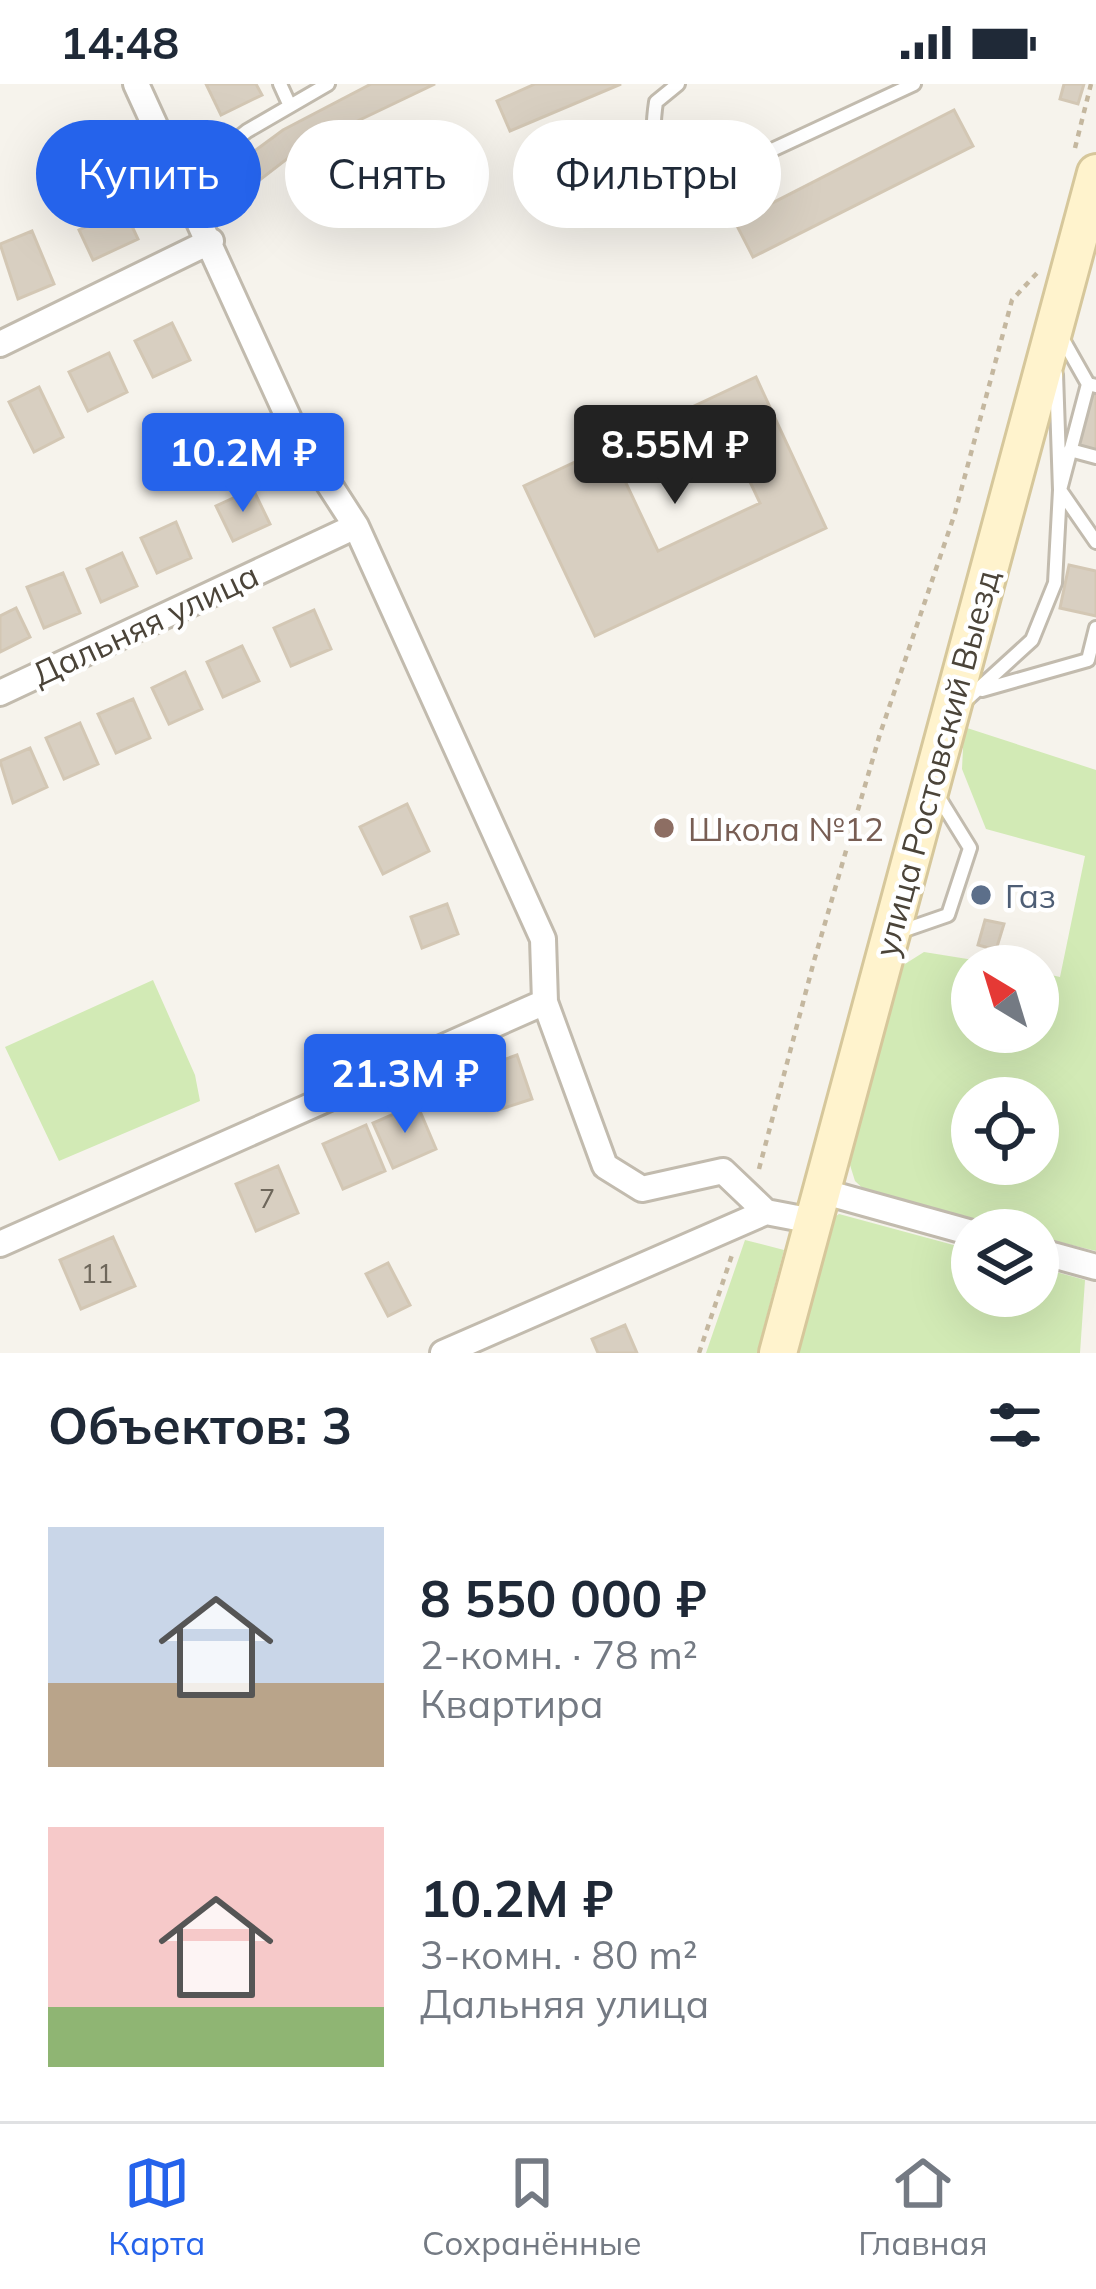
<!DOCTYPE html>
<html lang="ru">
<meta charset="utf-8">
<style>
:root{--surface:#fff;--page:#f6f6f7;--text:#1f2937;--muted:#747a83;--line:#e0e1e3;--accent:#2563eb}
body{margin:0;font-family:Mulish,sans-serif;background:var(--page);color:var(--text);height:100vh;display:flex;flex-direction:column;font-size:45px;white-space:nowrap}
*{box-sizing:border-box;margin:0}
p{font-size:39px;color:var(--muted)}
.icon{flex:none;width:66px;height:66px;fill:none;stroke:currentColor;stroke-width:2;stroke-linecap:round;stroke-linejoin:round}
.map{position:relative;height:1269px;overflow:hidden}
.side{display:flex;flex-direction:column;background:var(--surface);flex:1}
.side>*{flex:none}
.banner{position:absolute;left:36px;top:36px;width:1026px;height:108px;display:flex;gap:24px}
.needle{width:78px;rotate:322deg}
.controls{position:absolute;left:951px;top:861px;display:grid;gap:24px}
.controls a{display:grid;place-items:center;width:108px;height:108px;border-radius:50%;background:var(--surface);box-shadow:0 12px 48px #0002;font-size:60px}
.price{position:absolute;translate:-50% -102px;padding:0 27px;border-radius:12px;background:var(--accent);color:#fff;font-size:39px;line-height:78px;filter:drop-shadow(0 3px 6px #0008)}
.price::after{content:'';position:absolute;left:50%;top:72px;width:36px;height:27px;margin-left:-18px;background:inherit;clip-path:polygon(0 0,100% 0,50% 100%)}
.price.on{background:#222;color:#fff}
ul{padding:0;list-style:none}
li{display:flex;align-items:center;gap:36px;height:300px;padding:0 48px}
li span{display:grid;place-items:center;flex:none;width:336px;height:240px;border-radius:0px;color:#555}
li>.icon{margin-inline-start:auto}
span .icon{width:144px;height:144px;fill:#fffc;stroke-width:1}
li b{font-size:51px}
h2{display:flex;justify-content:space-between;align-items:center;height:144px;padding:0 48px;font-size:51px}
.tag{padding:0 42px;border-radius:54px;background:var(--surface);box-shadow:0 12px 48px #0002;font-size:42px;line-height:108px}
.tag.on{background:var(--accent);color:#fff}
.status{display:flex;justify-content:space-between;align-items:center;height:84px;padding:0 60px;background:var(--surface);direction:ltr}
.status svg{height:33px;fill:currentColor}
.tabs{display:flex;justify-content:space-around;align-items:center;height:168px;border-top:3px solid var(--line);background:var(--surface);font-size:33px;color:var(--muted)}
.tabs a{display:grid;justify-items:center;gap:6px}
.tabs .on{color:var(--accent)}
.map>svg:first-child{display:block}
</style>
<div class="status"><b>14:48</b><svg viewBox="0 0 49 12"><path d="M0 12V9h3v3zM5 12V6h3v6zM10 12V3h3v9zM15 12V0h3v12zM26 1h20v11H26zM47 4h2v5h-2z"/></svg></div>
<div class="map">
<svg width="1096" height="1269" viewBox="0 0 1096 1269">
<rect width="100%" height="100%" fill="#f6f3ec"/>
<path fill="#d2eab5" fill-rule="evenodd" d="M 964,643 L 1096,686 L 1096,1167 L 1038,1153 L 1038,1146 L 1011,1146 L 871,1112 L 855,1097 L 850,1081 L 897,885 L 924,868 L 1011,882 L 972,882 L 972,948 L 1038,948 L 1038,888 L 1060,893 L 1085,772 L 986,745 L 962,685 ZM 972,1014 L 1038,1014 L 1038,1080 L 972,1080 Z
M 153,896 L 195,991 L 200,1017 L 59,1077 L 5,963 Z
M 839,1130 L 972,1166 L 972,1212 L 1038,1212 L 1038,1183 L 1085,1196 L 1080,1269 L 788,1269 L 820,1143 Z
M 745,1156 L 784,1166 L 757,1269 L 706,1269 Z"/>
<path fill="#d8cfc1" stroke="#d3c7b4" stroke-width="3" fill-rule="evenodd" d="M 206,0 L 256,0 L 262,11 L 221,31 Z
M 371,0 L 435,0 L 301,64 L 248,105 L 233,83 L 283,46 Z
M 535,0 L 621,0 L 510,47 L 497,17 Z
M 1064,0 L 1084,0 L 1078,20 L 1060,15 Z
M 954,26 L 973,62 L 753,173 L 735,138 Z
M 124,125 L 138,155 L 93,176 L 79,146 Z
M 32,147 L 54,200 L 18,215 L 0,160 Z
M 172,239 L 190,276 L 153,293 L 135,257 Z
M 109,269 L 127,308 L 88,327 L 69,288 Z
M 756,293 L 826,444 L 595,552 L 524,402 ZM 727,349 L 760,419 L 658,467 L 625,397 Z
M 39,303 L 63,353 L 34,368 L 9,318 Z
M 1091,303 L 1096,305 L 1096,368 L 1076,363 Z
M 253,405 L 270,440 L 233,457 L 216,422 Z
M 176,438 L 191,474 L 157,489 L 141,454 Z
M 122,469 L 137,502 L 101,518 L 87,485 Z
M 1069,481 L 1096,487 L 1096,532 L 1060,524 Z
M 63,489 L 80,529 L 44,544 L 27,503 Z
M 16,524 L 30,553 L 0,568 L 0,532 Z
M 314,526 L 331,565 L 291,582 L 274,544 Z
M 242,562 L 259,597 L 223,613 L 207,578 Z
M 185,588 L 202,625 L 169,640 L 152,604 Z
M 133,615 L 150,654 L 116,669 L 98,630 Z
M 80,639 L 98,680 L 64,695 L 46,654 Z
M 30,664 L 47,703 L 13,719 L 0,677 Z
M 407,720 L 429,767 L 383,790 L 360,743 Z
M 447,820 L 458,850 L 422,864 L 411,833 Z
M 985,836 L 1004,840 L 996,866 L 978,861 Z
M 517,971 L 532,1015 L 498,1026 L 483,983 Z
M 417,1020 L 436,1065 L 393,1084 L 373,1039 Z
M 366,1041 L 385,1087 L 343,1105 L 323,1060 Z
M 278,1082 L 298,1129 L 256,1147 L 236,1100 Z
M 113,1153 L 135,1202 L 81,1225 L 60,1176 Z
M 388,1179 L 410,1221 L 388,1232 L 366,1190 Z
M 625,1241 L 637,1269 L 598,1269 L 592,1255 Z"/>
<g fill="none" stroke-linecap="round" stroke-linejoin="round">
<g stroke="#c2bbae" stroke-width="18">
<path id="lane" d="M 280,0 L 290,22
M 678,0 L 656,18 C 650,58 653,84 690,104 L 914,0
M 182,98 L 247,47 L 328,0
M 1062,254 L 1088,300
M 1056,290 L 1060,406 L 1096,458
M 1070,366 L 1096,373
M 982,606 L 1088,576 L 1096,544
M 964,618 L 1032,556 L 1055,499 L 1060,406 L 1088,300 L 1096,302
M 896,849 L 948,831 L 970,764 L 936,709"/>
</g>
<g stroke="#c2bbae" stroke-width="30">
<path id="street" d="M 136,0 L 294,346 L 356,442 L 543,855 L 545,918 L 605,1082 L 642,1105 L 723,1087 L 766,1128 L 813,1137
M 0,260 L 211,157
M 0,609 L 356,442
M 821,1107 L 972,1149
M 0,1160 L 545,918
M 1038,1167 L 1096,1183
M 443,1269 L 766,1128"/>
</g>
<g stroke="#d6c79b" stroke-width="42">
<path id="secondary" d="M 778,1269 L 1096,89"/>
</g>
<path stroke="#c4b79f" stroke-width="4.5" stroke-dasharray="6 6" stroke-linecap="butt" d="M 1075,64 L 1091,0
M 759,1085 L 814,877 L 880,650 L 955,429 L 1012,216 L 1037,189
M 699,1269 L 732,1171"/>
<use href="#lane" stroke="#fff" stroke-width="12"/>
<use href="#street" stroke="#fff" stroke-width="24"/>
<use href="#secondary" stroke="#fff3cd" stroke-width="36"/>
</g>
<circle fill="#8d6e63" stroke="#fff" stroke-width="4.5" cx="664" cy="744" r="12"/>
<circle fill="#5c6f8a" stroke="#fff" stroke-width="4.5" cx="981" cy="811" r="12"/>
<g text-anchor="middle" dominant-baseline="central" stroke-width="9" stroke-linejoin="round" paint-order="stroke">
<g font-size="27" fill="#6e675b">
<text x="267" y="1114">7</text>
<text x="97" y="1189">11</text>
</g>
<g font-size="33" fill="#4b4439" stroke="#fff">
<text transform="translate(145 540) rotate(-25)">Дальняя улица</text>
<text transform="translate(936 679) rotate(-75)">улица Ростовский Выезд</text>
</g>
<g font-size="33" fill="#785e54" stroke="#fff" text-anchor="start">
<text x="688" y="744">Школа №12</text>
</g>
<g font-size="33" fill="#4e5e75" stroke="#fff" text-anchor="start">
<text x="1005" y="811">Газ</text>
</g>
</g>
</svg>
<div class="controls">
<a><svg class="needle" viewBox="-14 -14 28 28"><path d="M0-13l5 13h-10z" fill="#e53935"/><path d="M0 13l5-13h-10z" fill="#747a83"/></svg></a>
<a><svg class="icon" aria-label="locate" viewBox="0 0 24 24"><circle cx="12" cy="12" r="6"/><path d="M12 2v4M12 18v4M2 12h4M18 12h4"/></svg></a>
<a><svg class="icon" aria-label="layers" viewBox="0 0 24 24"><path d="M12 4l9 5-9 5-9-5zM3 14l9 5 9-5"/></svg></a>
</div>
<b class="price on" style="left:675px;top:423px">8.55M ₽</b>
<b class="price" style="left:243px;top:431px">10.2M ₽</b>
<b class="price" style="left:405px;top:1052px">21.3M ₽</b>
<div class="banner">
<a class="tag on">Купить</a>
<a class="tag">Снять</a>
<a class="tag">Фильтры</a>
</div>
</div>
<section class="side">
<h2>Объектов: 3<svg class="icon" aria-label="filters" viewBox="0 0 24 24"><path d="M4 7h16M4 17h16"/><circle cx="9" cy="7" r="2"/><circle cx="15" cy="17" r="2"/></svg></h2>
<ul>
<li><span style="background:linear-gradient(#c9d6e8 65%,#b9a48a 0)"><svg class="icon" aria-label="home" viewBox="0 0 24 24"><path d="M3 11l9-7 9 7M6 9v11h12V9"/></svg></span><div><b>8 550 000 ₽</b><p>2-комн. · 78 m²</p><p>Квартира</p></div></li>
<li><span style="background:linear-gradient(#f6c9c9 75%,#8fb573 0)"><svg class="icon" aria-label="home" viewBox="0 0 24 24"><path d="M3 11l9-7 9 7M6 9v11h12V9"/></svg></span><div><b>10.2M ₽</b><p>3-комн. · 80 m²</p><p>Дальняя улица</p></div></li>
</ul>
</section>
<nav class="tabs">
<a class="on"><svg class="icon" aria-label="map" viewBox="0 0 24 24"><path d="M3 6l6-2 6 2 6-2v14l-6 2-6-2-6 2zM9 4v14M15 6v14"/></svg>Карта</a>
<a><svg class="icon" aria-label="saved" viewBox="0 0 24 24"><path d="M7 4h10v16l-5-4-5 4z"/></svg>Сохранённые</a>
<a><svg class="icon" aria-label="home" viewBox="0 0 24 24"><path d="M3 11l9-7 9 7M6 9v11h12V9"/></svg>Главная</a>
</nav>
